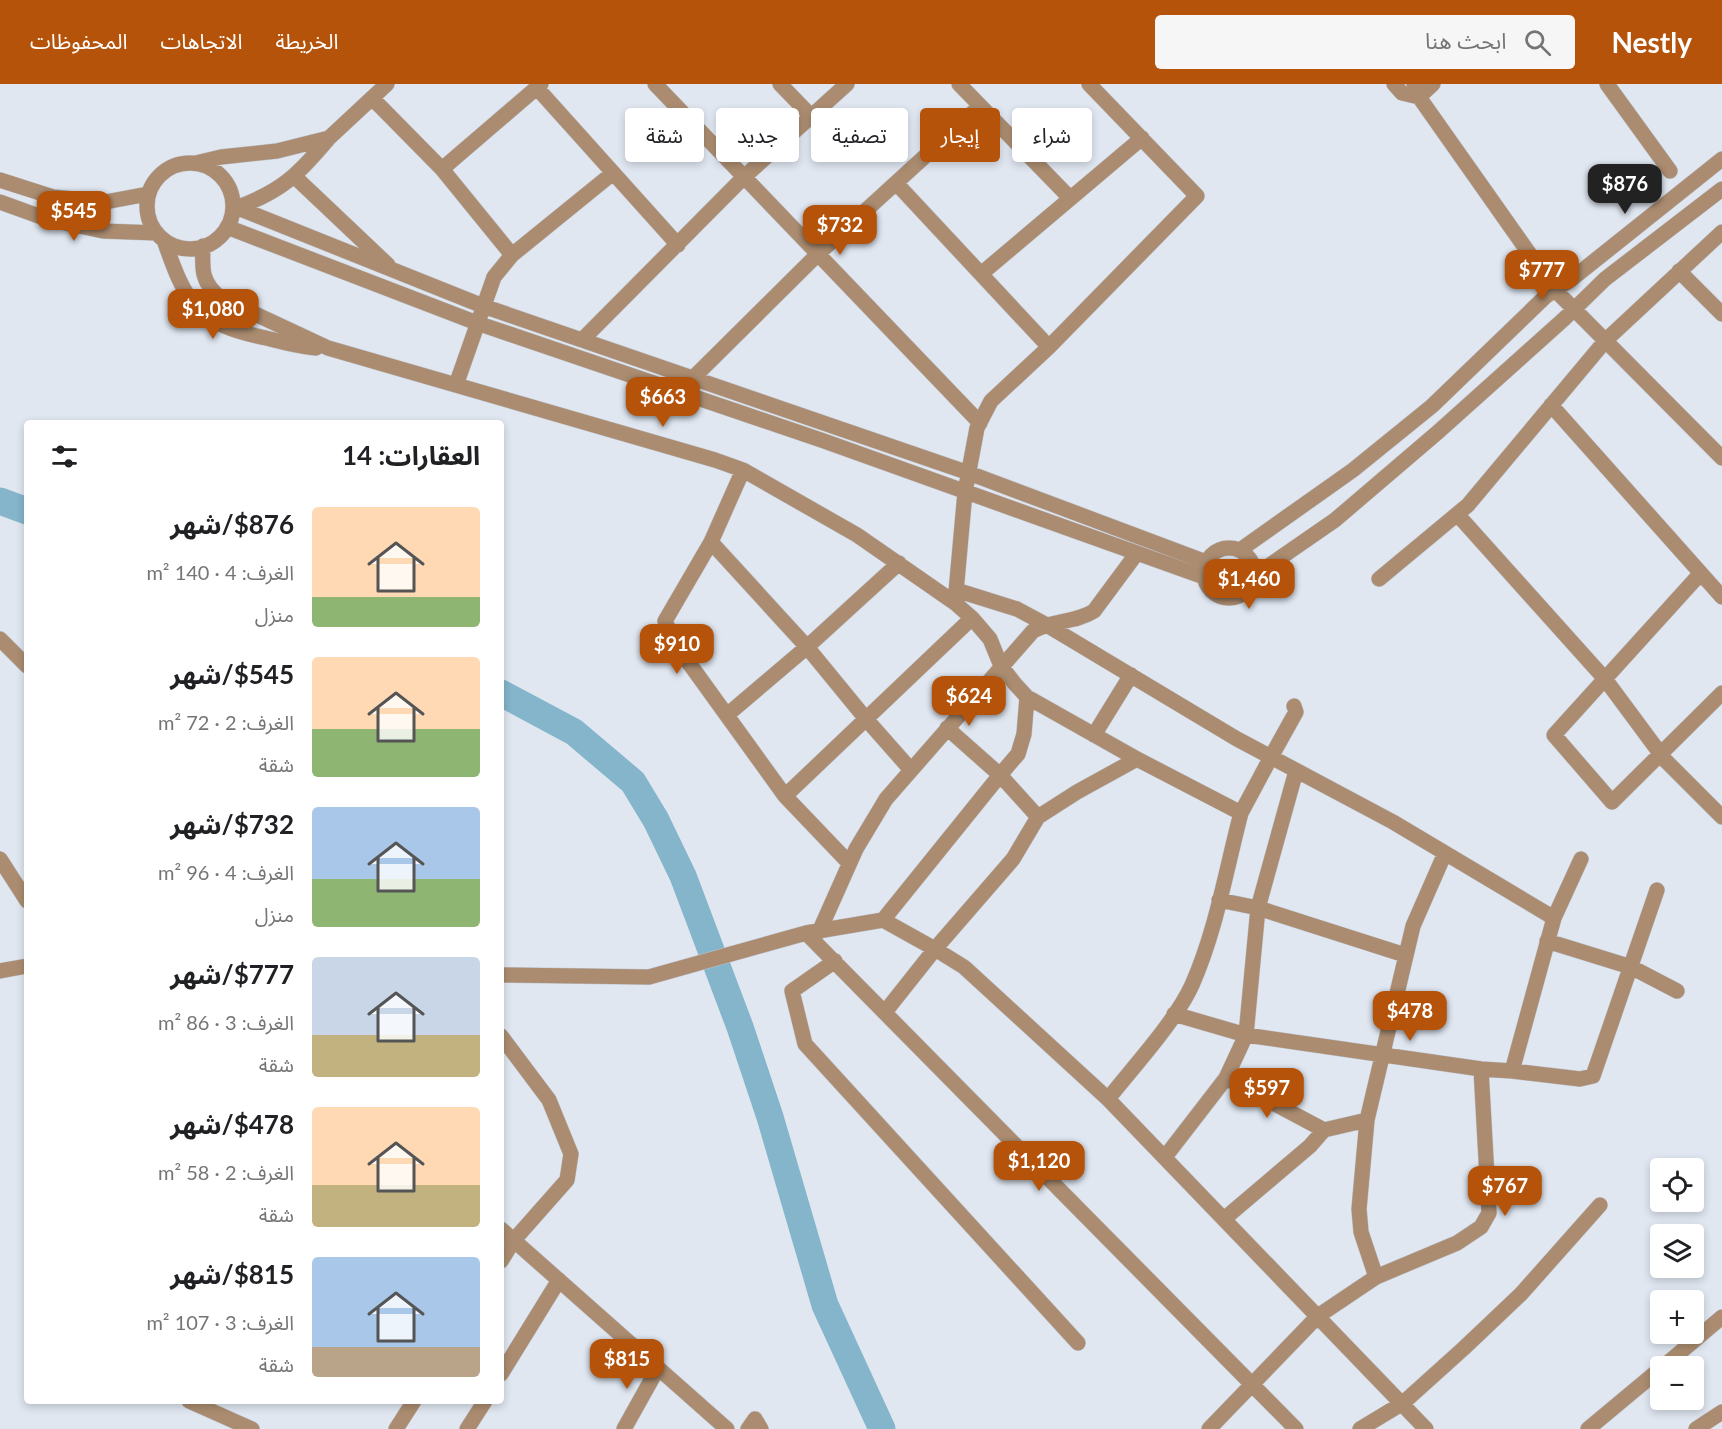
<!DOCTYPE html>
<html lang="ar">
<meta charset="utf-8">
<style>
:root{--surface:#fff;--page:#f6f6f6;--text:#202124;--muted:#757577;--accent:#b45309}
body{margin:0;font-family:Lato,"Noto Sans Arabic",sans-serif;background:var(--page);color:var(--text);direction:rtl;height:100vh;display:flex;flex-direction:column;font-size:22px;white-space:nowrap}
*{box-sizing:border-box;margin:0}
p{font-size:20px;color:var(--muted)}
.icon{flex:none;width:33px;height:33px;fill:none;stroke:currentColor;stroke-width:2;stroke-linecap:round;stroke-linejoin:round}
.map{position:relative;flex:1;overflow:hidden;direction:ltr}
.sheet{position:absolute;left:24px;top:336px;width:480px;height:984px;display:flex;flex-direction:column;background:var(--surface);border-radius:6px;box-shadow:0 3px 9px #0003;direction:rtl}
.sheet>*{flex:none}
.banner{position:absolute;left:522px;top:24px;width:570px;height:54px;direction:rtl;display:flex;gap:12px}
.controls{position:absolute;left:1650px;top:1074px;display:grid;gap:12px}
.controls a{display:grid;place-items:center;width:54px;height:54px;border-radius:6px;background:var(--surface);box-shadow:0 3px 9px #0003;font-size:30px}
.price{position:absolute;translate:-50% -51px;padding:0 14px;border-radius:12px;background:var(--accent);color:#fff;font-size:20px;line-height:39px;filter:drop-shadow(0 2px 3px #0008)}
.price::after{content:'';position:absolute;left:50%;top:36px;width:18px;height:14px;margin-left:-9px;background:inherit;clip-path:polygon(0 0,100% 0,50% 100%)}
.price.on{background:#222;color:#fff}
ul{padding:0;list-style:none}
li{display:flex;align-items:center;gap:18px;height:150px;padding:0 24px}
li span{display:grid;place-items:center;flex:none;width:168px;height:120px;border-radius:6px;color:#555}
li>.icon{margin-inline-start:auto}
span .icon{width:72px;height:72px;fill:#fffc;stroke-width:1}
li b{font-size:26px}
h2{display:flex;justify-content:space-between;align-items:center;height:72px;padding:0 24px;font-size:26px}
.tag{padding:0 21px;border-radius:6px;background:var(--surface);box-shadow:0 3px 9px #0003;font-size:21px;line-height:54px}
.tag.on{background:var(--accent);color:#fff}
header{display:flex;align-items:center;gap:36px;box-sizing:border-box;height:84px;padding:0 30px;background:var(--accent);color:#fff}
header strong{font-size:28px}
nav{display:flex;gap:33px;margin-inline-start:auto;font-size:21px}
.search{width:420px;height:54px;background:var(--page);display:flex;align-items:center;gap:15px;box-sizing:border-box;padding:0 21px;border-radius:6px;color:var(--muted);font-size:22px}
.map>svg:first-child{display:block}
</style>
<header>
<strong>Nestly</strong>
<div class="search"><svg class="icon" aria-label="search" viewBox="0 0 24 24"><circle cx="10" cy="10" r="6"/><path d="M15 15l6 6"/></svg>ابحث هنا</div>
<nav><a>الخريطة</a><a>الاتجاهات</a><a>المحفوظات</a></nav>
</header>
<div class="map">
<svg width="1722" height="1345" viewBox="0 0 1722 1345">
<rect width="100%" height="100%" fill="#e0e7f1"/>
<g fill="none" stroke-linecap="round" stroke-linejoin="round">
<path stroke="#84b5cb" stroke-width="27" d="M 0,417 L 27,427
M 501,609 L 574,648 L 633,698 L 656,736 L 683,792 L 740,943 L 770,1033 L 825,1221 L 882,1345"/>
<g stroke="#bfc5ce" stroke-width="16">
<path id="minor" d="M 655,0 L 980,339
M 780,0 L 811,32
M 959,0 L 1070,114
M 1394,0 L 1402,9 L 1419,13 L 1414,0
M 1433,0 L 1419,13 L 1555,206 L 1722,374
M 1607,0 L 1670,87
M 537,4 L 678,161
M 372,14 L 442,85 L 512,171
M 329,54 L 387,0
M 196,79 L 221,73 L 277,67 L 329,54 C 298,91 282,107 236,124
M147 122a43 43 0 1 1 86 0a43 43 0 1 1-86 0Z
M 442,85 L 541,0
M 294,92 L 388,181
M 0,96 L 53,113 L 105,118 L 148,110
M 896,99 L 1049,263
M 0,118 L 47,135 L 103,147 L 157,149
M 233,122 L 483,222 L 969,389 L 1206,478
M 227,143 L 477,239 L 824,357 L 1204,493
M 164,156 C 186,220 197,240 266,254 C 282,258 300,263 316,264
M 203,162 C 202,185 201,199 221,214 L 328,264 L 715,376 L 743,386 L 857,451 L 955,519
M 1679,187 L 1722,230
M 981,190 L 1142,54
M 582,256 L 744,93 L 847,0
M 456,301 L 494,193 L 512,171 L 613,89
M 688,302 L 693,294 L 818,170 L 979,23
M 1551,321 L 1722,513
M 743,386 L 711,458 L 807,563 L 866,635 L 911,686
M 1457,430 L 1605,595 L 1665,676 L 1722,733
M 711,458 L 665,537 L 676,561 L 785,712
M1204 489a25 25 0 1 1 50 0a25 25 0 1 1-50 0Z
M 1240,466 L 1353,386 L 1432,322 L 1546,212 L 1573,194 L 1722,75
M 1700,490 L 1554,651 L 1612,718 L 1722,609
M 1254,492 L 1335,436 L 1438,348 L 1564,235 L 1605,195 L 1722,105
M 1379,495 L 1468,421 L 1606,256 L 1722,148
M 956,506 L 1017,525 L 1045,540 L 1237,655 L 1271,673 L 1296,628 L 1294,622
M 0,555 L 27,582
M 1027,613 L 1137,675
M 727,631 L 807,563 L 899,479
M 1094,651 L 1131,591
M 1038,733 L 1077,708 L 1137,675 L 1241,729 L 1271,673 L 1393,738 L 1554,834 L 1581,775
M 0,775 L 27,817
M 849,779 L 785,712 L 972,534
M 1219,816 L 1258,824 L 1405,871
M 883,836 L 1000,691 L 947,644
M 819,848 L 856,765 L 886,715 L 1033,547 C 1052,536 1075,539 1094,527 L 1137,469
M 806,849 L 1296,1345
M 1547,857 L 1631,883 L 1677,907
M 835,877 L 792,907 L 805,960 L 1078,1259
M 0,887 L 27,882
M 501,891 L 649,893 L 806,849 L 883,836 L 935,865 L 964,883 L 1108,1015 L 1426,1345
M 885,928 L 935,865 L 1013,775 L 1038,733 L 1000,691 L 1018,670 L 1024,650 L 1027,613 L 1015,600 L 1001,582 L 990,555 L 972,534 L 955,519 L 965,408 L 977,344 L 991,317 L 1049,263 L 1197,112 L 1089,0
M 1174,930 L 1246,951 L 1481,985 L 1512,987 L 1554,834
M 501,952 L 549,1016 L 571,1070 L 567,1096 L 514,1156 L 501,1177
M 1512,987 L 1580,995 L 1593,992 L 1657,806
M 1226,994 L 1324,1046
M 1108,1015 C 1134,982 1175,938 1192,901 C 1216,847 1226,786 1241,729
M 1165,1073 L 1226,994 L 1246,951 L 1258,824 L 1296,687
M 1224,1135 L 1310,1062 L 1324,1046 L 1367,1036 L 1413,842 L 1445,769
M 501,1145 L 727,1345
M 1376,1193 L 1457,1159 L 1481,1143 L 1489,1129 L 1481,985
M 1664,1282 L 1722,1233
M 501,1290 L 559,1196
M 189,1317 L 252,1345
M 396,1345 L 414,1317
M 467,1345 L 485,1317
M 624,1345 L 658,1284
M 748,1345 L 755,1335 L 761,1345
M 1209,1345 L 1318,1232 L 1376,1193 L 1361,1148 L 1359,1125 L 1367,1036
M 1360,1345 L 1403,1319 L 1464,1264 L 1521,1210 L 1600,1121
M 1588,1345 L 1660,1285
M 1696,1345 L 1722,1328"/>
</g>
<use href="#minor" stroke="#ab8c70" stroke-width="15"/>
</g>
</svg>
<div class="controls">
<a><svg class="icon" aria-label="locate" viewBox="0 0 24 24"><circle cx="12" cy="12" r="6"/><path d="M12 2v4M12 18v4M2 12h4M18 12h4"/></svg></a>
<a><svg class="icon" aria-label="layers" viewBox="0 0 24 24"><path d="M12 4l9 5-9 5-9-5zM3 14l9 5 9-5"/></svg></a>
<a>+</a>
<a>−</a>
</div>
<b class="price on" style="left:1625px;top:131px">$876</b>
<b class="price" style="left:74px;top:158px">$545</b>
<b class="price" style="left:840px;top:172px">$732</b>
<b class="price" style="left:1542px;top:217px">$777</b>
<b class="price" style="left:213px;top:256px">$1,080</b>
<b class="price" style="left:663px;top:344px">$663</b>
<b class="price" style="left:1249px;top:526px">$1,460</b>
<b class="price" style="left:677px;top:591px">$910</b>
<b class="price" style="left:969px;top:643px">$624</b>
<b class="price" style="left:1410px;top:958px">$478</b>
<b class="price" style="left:1267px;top:1035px">$597</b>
<b class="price" style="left:1039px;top:1108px">$1,120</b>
<b class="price" style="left:1505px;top:1133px">$767</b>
<b class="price" style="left:627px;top:1306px">$815</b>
<div class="banner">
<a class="tag">شراء</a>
<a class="tag on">إيجار</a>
<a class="tag">تصفية</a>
<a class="tag">جديد</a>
<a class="tag">شقة</a>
</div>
<section class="sheet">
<h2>العقارات: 14<svg class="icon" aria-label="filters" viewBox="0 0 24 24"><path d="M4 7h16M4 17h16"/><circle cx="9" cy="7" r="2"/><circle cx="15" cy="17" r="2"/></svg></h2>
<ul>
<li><span style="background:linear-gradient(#ffd9b3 75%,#8fb573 0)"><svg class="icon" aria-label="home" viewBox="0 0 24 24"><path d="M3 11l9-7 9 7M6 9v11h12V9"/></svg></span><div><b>$876/شهر</b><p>الغرف: 4 · 140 m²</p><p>منزل</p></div></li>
<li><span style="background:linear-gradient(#ffd9b3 60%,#8fb573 0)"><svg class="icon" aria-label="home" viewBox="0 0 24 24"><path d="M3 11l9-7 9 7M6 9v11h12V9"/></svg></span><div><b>$545/شهر</b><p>الغرف: 2 · 72 m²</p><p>شقة</p></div></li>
<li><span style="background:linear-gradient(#a9c7e8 60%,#8fb573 0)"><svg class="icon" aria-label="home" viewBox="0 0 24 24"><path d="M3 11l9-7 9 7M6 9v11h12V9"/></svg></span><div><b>$732/شهر</b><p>الغرف: 4 · 96 m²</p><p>منزل</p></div></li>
<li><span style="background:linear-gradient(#c9d6e8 65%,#c2b280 0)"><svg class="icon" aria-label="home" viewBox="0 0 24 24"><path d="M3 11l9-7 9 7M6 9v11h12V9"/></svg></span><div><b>$777/شهر</b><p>الغرف: 3 · 86 m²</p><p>شقة</p></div></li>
<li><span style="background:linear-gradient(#ffd9b3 65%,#c2b280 0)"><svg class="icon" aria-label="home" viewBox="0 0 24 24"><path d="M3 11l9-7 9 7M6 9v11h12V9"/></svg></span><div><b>$478/شهر</b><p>الغرف: 2 · 58 m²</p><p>شقة</p></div></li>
<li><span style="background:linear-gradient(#a9c7e8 75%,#b9a48a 0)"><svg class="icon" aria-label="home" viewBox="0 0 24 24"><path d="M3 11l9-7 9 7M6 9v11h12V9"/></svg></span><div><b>$815/شهر</b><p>الغرف: 3 · 107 m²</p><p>شقة</p></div></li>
</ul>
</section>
</div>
